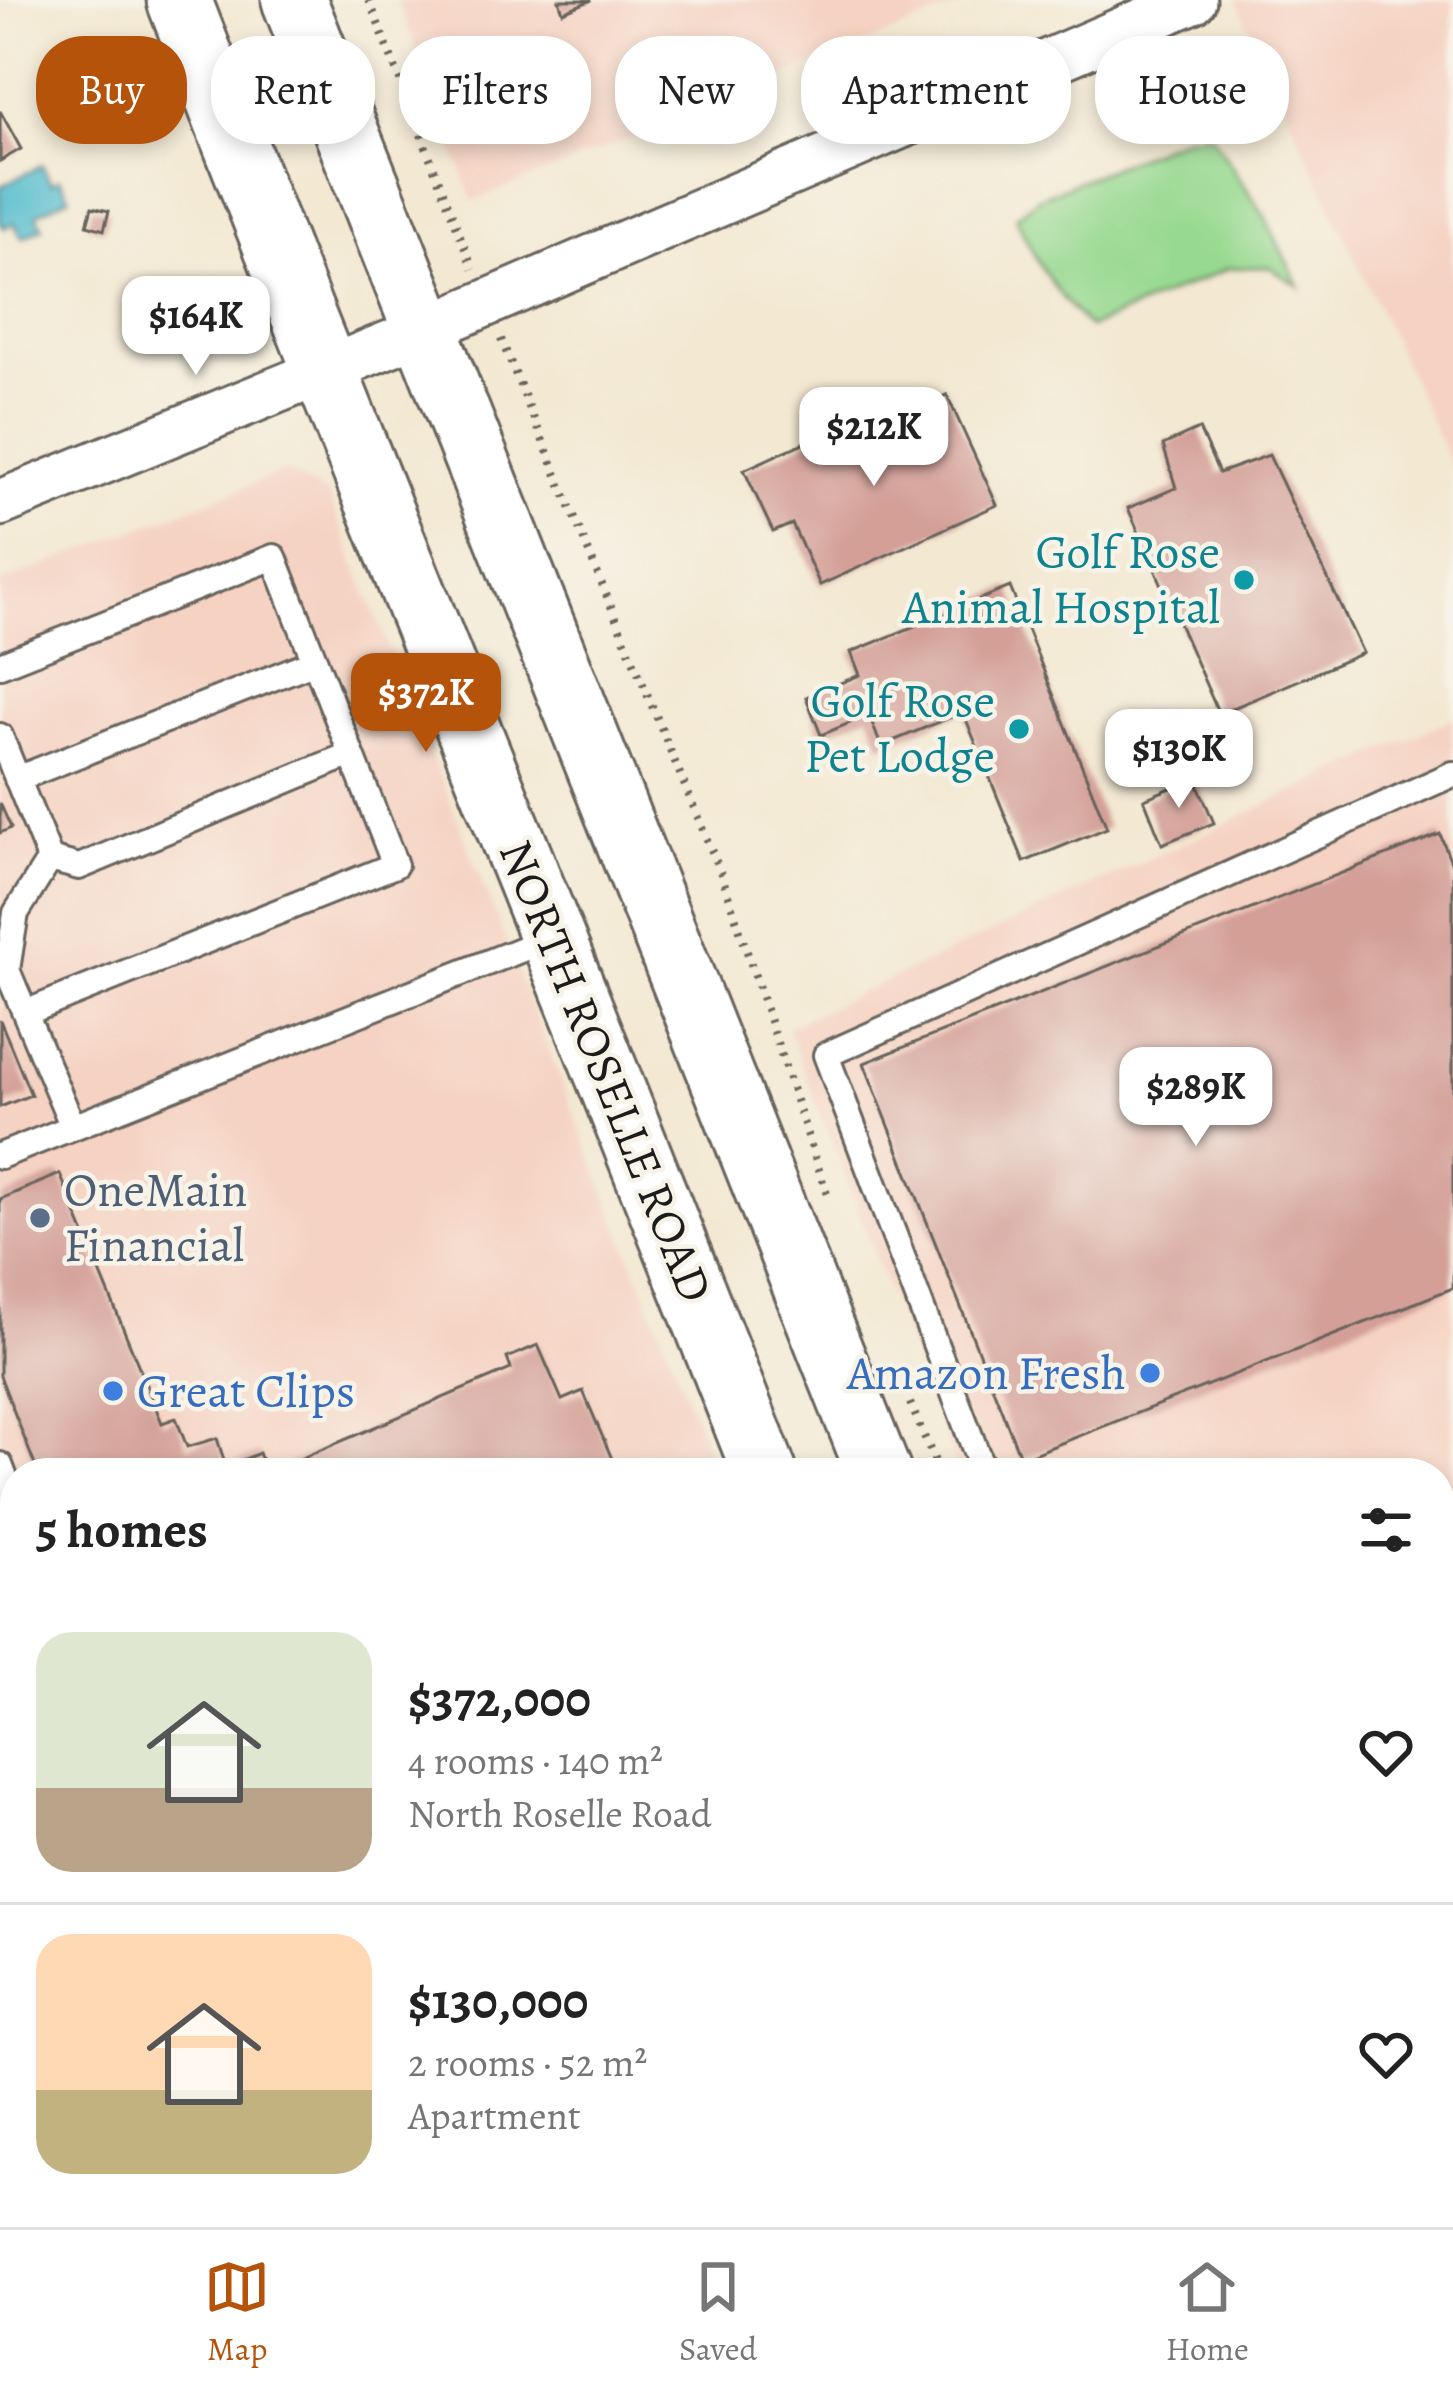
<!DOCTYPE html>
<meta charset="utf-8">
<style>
:root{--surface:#fff;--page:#f6f6f6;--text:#222;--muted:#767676;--line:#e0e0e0;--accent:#b45309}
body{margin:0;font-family:Alegreya,serif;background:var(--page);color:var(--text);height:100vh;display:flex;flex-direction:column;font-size:45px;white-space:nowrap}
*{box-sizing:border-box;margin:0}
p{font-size:39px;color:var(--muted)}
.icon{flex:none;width:66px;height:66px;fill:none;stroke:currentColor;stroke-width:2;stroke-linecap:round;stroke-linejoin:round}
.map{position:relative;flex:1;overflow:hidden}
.sheet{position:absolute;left:0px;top:1458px;width:1455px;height:771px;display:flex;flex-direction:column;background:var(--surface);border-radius:48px 48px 0 0;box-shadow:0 6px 18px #0003}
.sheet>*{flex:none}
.guide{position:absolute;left:36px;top:36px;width:1383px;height:108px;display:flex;gap:24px}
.price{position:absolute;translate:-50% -102px;padding:0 27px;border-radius:24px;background:#fff;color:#222;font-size:39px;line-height:78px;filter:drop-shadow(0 3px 6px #0008)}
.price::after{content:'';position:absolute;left:50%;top:72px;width:36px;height:27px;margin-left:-18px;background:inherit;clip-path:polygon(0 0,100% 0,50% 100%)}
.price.selected{background:var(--accent);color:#fff}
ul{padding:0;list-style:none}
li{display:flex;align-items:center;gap:36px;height:300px;padding:0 36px}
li+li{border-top:3px solid var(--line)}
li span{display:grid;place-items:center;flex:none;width:336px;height:240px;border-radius:36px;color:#555}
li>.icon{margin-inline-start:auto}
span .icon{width:144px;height:144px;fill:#fffc;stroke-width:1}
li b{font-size:51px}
h2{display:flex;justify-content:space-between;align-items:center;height:144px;padding:0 36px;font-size:51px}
.pill{padding:0 42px;border-radius:48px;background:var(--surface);box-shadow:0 6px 18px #0003;font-size:42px;line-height:108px}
.pill.selected{background:var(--accent);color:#fff}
.tab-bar{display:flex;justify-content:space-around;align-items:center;height:168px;border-top:3px solid var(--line);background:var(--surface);font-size:33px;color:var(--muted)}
.tab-bar a{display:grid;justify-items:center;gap:6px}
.tab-bar .selected{color:var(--accent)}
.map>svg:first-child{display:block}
</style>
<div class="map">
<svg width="1453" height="2227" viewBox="0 0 1453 2227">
<rect width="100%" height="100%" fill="#f7f3e8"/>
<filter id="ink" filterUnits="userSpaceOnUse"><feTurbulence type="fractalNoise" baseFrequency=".00833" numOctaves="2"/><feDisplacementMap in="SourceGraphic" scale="24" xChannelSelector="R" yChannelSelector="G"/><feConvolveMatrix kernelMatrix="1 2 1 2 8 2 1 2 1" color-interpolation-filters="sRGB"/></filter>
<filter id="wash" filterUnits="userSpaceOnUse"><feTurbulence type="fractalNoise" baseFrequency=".004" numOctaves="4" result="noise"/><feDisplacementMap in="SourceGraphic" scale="48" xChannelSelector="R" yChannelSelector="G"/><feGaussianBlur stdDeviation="2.7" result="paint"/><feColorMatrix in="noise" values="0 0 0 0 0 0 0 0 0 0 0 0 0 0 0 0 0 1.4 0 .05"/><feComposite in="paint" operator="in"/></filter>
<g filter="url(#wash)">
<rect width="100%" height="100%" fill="#f3e8d2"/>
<path fill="#f5d2c2" d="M 397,0 L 974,0 L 473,201 Z
M 1236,0 L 1453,0 L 1453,470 Z
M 286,471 L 328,495 L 717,1473 L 15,1473 L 15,1673 L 0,1630 L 0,583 Z
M 1453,718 L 1453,2227 L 1249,2227 L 1244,2214 L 1440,2214 L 1440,1473 L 959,1473 L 787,1027 Z
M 15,2056 L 15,2214 L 997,2214 L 1002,2227 L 0,2227 L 0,2063 Z"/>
<path fill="#97d990" stroke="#5a7a56" stroke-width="3" d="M 1210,133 L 1264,215 L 1299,286 L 1269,267 L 1229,268 L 1089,328 C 1056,295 1034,260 1016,217 L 1038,198 L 1187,136 Z"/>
<path fill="#50bbcd" stroke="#366c74" stroke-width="3" d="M 42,165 L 51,183 L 60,179 L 70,197 L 37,214 L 43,227 L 22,238 L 14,223 L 4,228 L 0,221 L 0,187 Z"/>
<g id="blocks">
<path fill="#d39f97" d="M 559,0 L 592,0 L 563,12 Z
M 0,111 L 21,149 L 0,161 Z
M 92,207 L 109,211 L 104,230 L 87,225 Z
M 947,395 L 997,505 L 820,585 L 792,524 L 773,532 L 744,470 L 821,435 L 827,449 Z
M 1199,429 L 1219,473 L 1269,455 L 1363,653 L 1219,714 L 1128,508 L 1176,488 L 1163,445 Z
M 1010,587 L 1107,828 L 1024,862 L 963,712 L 881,746 L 869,715 L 821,735 L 806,697 L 860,675 L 851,652 Z
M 1195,778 L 1214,823 L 1162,844 L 1144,799 Z
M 0,803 L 11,828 L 0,833 Z
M 1440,834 L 1453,867 L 1453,1288 L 1021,1459 L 864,1063 Z
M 0,1020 L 31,1095 L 0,1107 Z
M 60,1174 L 162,1423 L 176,1418 L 187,1447 L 217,1438 L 226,1467 L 259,1453 L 267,1473 L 511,1369 L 507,1358 L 538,1345 L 562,1400 L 583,1391 L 618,1473 L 38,1473 L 0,1376 L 0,1199 Z
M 1453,2195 L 1453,2227 L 1415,2227 L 1410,2214 L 1440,2214 L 1440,2200 Z
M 766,2214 L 817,2214 L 790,2227 L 773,2227 Z"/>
</g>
</g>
<g filter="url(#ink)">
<use href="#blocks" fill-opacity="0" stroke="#67635c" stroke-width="3"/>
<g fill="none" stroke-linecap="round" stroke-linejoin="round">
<g stroke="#67635c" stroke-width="30">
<path id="service" d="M 0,665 L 274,557 L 395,865 L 25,1013
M 0,736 L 50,859 L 16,913 L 7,970 L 73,1127
M 17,779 L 315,661
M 50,859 L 79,867 L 351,754
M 0,1156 L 550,938
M 0,1465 L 15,1504
M 984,1473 L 826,1055 L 1453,774
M 0,1752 L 15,1751
M 0,2137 L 15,2130
M 96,2214 L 101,2227
M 254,2214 L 259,2227"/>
</g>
<g stroke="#67635c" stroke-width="51">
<path id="minor" d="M 0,503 L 424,330 L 1193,0"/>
</g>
<g stroke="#67635c" stroke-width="69">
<path id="secondary" d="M 179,0 C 370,493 573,981 765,1473
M 294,0 L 879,1473
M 1057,2214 L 1061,2227
M 1174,2214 L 1179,2227"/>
</g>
<path stroke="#67635c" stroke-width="8" stroke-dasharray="3 9" stroke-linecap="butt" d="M 369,0 L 473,269
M 501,339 L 722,876 L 827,1194
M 910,1403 L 940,1473"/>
<use href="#service" stroke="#fff" stroke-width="24"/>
<use href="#minor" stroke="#fff" stroke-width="45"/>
<use href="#secondary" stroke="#fff" stroke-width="63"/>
</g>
</g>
<g fill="#0f9aa8" stroke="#f7f3e8" stroke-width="4.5">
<circle cx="1244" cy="580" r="12"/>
<circle cx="1019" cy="729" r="12"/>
</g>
<circle fill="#5c6f8a" stroke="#f7f3e8" stroke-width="4.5" cx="40" cy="1218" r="12"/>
<g fill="#3f7fe0" stroke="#f7f3e8" stroke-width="4.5">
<circle cx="1150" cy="1373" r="12"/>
<circle cx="113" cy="1391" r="12"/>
</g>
<g text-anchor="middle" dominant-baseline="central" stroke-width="9" stroke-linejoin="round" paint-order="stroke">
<g font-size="48" fill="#0d838f" stroke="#f7f3e8" text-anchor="end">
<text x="1220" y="552">Golf Rose<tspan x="1220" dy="55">Animal Hospital</tspan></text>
<text x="995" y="701">Golf Rose<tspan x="995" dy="55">Pet Lodge</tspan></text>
</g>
<g font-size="48" fill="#1c1c1c" stroke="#f7f3e8">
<text transform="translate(606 1071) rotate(68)">NORTH ROSELLE ROAD</text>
</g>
<g font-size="48" fill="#4e5e75" stroke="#f7f3e8" text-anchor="start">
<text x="64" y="1190">OneMain<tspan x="64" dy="55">Financial</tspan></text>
</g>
<g font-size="48" fill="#366cbe" stroke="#f7f3e8" text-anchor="end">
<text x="1126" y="1373">Amazon Fresh</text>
<text x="137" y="1391" text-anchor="start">Great Clips</text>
</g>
</g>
</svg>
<b class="price" style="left:196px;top:378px">$164K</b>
<b class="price" style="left:874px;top:489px">$212K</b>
<b class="price selected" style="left:426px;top:755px">$372K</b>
<b class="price" style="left:1179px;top:811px">$130K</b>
<b class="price" style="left:1196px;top:1149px">$289K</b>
<div class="guide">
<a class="pill selected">Buy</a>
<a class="pill">Rent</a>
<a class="pill">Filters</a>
<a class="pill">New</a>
<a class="pill">Apartment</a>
<a class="pill">House</a>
</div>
<section class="sheet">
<h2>5 homes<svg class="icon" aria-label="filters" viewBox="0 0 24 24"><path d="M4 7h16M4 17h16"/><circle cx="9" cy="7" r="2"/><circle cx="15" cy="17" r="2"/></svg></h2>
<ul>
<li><span style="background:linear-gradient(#dfe7d0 65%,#b9a48a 0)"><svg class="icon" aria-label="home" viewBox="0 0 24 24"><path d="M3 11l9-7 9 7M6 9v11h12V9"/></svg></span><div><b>$372,000</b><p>4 rooms · 140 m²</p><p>North Roselle Road</p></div><svg class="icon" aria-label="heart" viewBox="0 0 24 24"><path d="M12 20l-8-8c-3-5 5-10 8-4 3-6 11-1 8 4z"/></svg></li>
<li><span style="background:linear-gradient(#ffd9b3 65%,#c2b280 0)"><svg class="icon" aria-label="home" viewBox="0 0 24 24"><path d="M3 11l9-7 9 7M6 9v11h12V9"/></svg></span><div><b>$130,000</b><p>2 rooms · 52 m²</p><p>Apartment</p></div><svg class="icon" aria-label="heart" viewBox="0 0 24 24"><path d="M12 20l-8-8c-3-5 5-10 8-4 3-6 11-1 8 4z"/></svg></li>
</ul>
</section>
</div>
<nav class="tab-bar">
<a class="selected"><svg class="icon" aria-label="map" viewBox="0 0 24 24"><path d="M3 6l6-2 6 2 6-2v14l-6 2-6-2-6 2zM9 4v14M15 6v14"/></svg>Map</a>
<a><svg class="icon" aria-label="saved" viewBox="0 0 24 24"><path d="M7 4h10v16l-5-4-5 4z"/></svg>Saved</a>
<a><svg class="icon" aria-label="home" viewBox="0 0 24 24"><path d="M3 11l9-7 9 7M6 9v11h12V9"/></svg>Home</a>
</nav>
